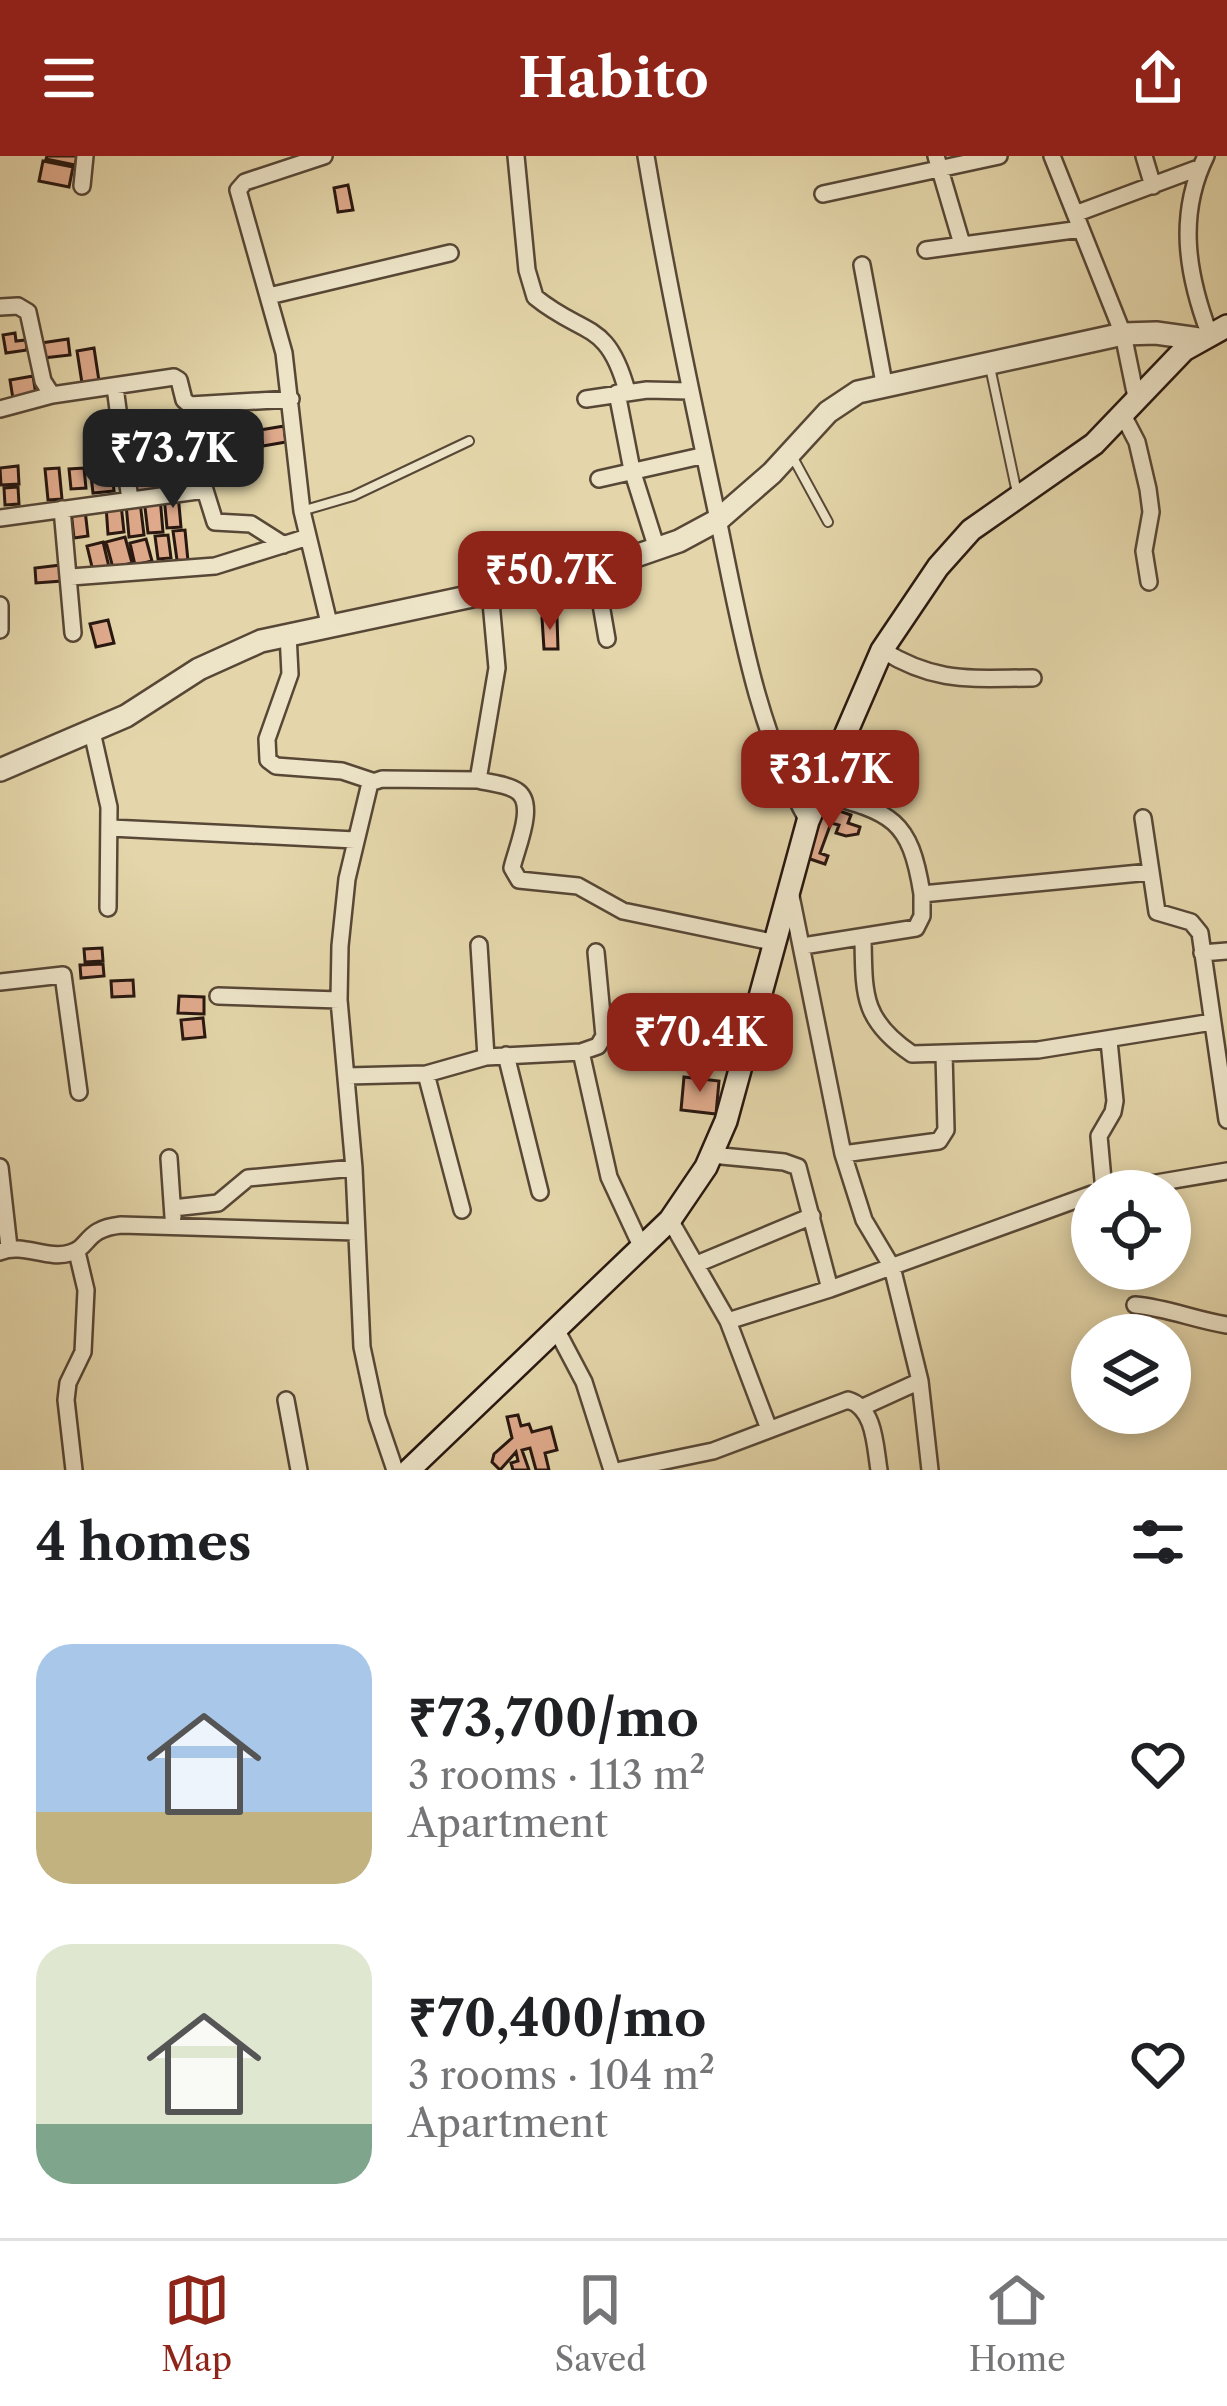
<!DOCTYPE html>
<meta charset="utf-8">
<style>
:root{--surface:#fff;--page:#f6f6f6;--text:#202124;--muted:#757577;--line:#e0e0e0;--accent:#8f2418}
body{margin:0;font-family:"Libre Caslon Text",serif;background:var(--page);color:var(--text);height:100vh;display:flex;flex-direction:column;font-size:45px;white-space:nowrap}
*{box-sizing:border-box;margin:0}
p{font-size:39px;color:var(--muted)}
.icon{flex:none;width:66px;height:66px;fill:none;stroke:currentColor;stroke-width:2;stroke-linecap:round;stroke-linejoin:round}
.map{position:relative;height:1314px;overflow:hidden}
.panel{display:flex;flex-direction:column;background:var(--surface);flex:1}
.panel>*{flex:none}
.tools{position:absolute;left:1071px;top:1014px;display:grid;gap:24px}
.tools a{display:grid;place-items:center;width:120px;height:120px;border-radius:50%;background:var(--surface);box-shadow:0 6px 18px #0003;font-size:60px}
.price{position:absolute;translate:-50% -102px;padding:0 27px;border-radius:24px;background:var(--accent);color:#fff;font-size:39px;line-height:78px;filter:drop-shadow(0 3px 6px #0008)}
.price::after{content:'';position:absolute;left:50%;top:72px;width:36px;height:27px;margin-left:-18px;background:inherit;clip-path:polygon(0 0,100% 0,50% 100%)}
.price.on{background:#222;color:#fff}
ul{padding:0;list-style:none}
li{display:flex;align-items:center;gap:36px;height:300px;padding:0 36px}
li span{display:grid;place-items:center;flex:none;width:336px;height:240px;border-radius:36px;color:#555}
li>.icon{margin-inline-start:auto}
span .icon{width:144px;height:144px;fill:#fffc;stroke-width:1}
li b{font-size:51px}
h2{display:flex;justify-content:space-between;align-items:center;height:144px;padding:0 36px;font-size:51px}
header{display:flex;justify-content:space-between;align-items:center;height:156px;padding:0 36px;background:var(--accent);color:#fff;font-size:54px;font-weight:800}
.dock{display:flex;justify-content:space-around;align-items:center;height:168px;border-top:3px solid var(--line);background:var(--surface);font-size:33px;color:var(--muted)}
.dock a{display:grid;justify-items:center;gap:6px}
.dock .on{color:var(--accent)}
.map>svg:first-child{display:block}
</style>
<header><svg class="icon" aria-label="menu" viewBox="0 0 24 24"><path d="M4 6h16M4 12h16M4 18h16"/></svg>Habito<svg class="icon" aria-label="share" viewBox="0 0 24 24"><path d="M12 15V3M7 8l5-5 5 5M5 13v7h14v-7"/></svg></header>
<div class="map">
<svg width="1227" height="1314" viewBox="0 0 1227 1314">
<rect width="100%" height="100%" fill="#e4d6aa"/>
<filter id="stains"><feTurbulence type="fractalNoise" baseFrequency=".00167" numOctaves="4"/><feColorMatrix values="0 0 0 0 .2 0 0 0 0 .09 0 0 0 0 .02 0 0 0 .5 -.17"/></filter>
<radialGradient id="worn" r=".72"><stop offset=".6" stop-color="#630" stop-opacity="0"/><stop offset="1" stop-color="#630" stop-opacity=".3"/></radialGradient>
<path fill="#e0ab8d" stroke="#281710" stroke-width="3" d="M 47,0 L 77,0 L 75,9 L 46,3 Z
M 43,5 L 73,11 L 69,31 L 39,25 Z
M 348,29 L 353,54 L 338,56 L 334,32 Z
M 15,177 L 16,185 L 26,184 L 27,194 L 6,197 L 3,179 Z
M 68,183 L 70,199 L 43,202 L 41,187 Z
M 94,192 L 99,225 L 82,227 L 77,195 Z
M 33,220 L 36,239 L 13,243 L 10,224 Z
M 284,270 L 286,286 L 263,290 L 260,274 Z
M 152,272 L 154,290 L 131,292 L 129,274 Z
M 110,280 L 112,301 L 87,303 L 85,283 Z
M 111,308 L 114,335 L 93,337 L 90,310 Z
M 18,310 L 19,328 L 1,329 L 0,312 Z
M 152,310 L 155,336 L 133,338 L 131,312 Z
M 59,312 L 62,343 L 48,344 L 45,313 Z
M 84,312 L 86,332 L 71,333 L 69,313 Z
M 18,331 L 19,348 L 5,349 L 4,332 Z
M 178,338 L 181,371 L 167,372 L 164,340 Z
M 160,341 L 163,376 L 148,377 L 144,343 Z
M 140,346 L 144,379 L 129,381 L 126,348 Z
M 121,348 L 124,376 L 108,378 L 106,350 Z
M 85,354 L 88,380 L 74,382 L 71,355 Z
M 185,374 L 188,405 L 177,404 L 173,375 Z
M 168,379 L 171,402 L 158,403 L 155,380 Z
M 125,381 L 132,407 L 113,412 L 106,386 Z
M 146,383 L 152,405 L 135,409 L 130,387 Z
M 103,386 L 109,411 L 93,415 L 87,390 Z
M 61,409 L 62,425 L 36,427 L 35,412 Z
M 542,462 L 557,462 L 558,493 L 544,493 Z
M 108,464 L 114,487 L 96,491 L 90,468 Z
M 825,650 L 851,659 L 848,667 L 860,671 L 858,678 L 846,680 L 836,677 L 839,669 L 831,667 L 820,697 L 828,700 L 825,708 L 807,702 Z
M 102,792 L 103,805 L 85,806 L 84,793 Z
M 103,808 L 104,820 L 81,822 L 80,809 Z
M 133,824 L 134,840 L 112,841 L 111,825 Z
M 179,840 L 204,841 L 204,858 L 178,857 Z
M 203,862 L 205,881 L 183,883 L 181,864 Z
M 684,921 L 719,925 L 716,958 L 681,954 Z
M 518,1259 L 521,1270 L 529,1268 L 532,1276 L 551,1271 L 557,1294 L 545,1297 L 549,1314 L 536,1314 L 530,1292 L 522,1294 L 529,1314 L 513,1314 L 511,1307 L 518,1305 L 516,1296 L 500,1314 L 492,1306 L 494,1298 L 512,1282 L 507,1261 Z"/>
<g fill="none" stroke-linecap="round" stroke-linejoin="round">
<g stroke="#574736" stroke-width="12">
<path id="service" d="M 990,211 L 1017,337
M 791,298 L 828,366
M 305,354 L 353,340 L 469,285"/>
</g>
<g stroke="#574736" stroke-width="20">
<path id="minor" d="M 324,0 L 245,26 L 238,34 L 284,197 L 302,355 L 329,467
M 516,0 L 527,114 L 535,141 C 584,181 607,163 627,235
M 646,0 C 667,124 693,246 719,368 C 740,469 757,574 808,665
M 936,0 L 962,88
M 1052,0 L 1123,178 L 1137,246
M 1144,0 L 1153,30
M 1206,0 C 1177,59 1187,118 1209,177
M 82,30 L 85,0
M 823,38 L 999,0
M 1075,58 L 1201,11
M 926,94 L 1081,73
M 862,109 L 884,227
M 269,140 L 450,97
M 0,151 L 18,150 L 28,156 L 43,225 L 52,239 L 174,221 L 179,224 L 184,244 L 190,249 L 291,243
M 115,231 L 130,344
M 617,237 L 632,314 L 657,393
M 586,243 L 647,234 L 689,235
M 0,253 L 52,239
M 1124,261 L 1137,286 L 1148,333 L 1151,356 L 1144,395 L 1149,426
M 599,323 L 701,300
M 62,353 L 73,477
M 0,362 L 205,334 L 215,366 L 251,368 L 284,389
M 595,414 L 607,483
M 71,421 L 215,410 L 308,381
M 0,449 L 0,474
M 288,478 L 290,518 L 267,583 L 268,604 L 276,610 L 342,615 L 372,625
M 882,494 C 937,528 971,522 1033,522
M 92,576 L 109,651 L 108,752
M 478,624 C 489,627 507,628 517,635 C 537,648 516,693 512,712 L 519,724 L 578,730 L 623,755 L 772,786
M 820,637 C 892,657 910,662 922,738 L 1150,716
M 1143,662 L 1157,756 L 1191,766 L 1200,777 L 1227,964
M 111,672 L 355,684
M 790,735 L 843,998 L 864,1064 L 892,1111 L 920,1225 L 863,1251
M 863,782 C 864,839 862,864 912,898 L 1038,894 L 1212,866
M 479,789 L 486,901
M 803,790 L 916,772 L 922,760 L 922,738
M 1202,797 L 1227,795
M 0,826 L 63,819 L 79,936
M 218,840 L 339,844
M 581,896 L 598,890 L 604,880 L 596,796
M 506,899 L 540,1036
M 426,918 L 462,1054
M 347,920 L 426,918 L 486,901 L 581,896 L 609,1021 L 642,1092
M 843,998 L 939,985 L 946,974 L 944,898
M 711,999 L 784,1006 L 798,1011 L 830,1133
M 169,1002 L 173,1061
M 0,1011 L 9,1091
M 1104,1035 L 1099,980 L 1113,956 L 1115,945 L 1109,885
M 1109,1035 L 1227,1015
M 173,1052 L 218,1047 L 248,1022 L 354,1012
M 670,1064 L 728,1165 L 769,1273
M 0,1096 C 22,1086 47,1104 70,1097 C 91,1091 84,1073 121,1069 L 356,1076
M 697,1108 L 812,1060
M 1135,1149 C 1168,1152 1195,1164 1227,1169
M 728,1165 L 830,1133 L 1092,1038
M 556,1173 L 584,1226 L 612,1314
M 920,1225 L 930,1314
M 286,1244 L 299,1314
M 74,1314 L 66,1244 L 68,1227 L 83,1196 L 86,1134 L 77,1096
M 395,1314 L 377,1261 L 362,1191 L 354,1012 L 339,844 L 340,790 L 347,723 L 370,627 L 382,623 L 478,624 L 497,512 L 490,435
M 621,1314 L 713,1295 L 848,1244 C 875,1252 875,1290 879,1314"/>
</g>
<g stroke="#574736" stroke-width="26">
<path id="tertiary" d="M 0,614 L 126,560 L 199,513 L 261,485 L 595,414 L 679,385 L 718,364 L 772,317 L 828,256 L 858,236 L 1123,178 L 1156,177 L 1199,183"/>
</g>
<g stroke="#281710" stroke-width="26">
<path id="secondary" d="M 409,1314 L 670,1064 L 706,1011 L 726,965 L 808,665 L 882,494 L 938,411 L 971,374 L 1094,288 L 1184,194 L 1227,170"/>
</g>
<use href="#service" stroke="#ede4c8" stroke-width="8"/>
<use href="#minor" stroke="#ede4c8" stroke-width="15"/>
<use href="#tertiary" stroke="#ede4c8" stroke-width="21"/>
<use href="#secondary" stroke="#ede4c8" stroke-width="21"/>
</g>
<rect width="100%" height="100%" filter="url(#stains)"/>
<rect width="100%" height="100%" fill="url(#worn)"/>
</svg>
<div class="tools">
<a><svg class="icon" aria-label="locate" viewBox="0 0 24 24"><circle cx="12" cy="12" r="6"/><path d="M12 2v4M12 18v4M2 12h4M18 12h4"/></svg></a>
<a><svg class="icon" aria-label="layers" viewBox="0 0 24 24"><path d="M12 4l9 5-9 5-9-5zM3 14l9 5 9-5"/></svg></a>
</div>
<b class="price on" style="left:173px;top:355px">₹73.7K</b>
<b class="price" style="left:550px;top:477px">₹50.7K</b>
<b class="price" style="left:830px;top:676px">₹31.7K</b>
<b class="price" style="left:700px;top:939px">₹70.4K</b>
</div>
<section class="panel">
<h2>4 homes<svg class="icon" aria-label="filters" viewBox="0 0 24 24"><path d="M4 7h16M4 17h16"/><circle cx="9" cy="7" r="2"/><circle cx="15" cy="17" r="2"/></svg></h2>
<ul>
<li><span style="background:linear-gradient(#a9c7e8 70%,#c2b280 0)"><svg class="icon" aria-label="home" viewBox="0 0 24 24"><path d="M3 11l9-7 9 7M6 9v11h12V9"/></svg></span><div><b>₹73,700/mo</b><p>3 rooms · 113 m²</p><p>Apartment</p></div><svg class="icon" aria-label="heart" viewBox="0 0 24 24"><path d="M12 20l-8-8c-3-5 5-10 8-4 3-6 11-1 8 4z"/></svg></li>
<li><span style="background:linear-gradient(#dfe7d0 75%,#7fa58c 0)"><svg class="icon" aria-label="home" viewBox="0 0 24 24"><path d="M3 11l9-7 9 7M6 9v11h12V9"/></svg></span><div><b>₹70,400/mo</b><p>3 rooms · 104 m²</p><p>Apartment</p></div><svg class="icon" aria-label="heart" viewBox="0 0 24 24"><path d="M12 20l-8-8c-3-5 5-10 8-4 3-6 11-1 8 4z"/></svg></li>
</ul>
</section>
<nav class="dock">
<a class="on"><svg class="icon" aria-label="map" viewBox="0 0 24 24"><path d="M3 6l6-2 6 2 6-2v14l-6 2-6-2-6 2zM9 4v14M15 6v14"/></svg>Map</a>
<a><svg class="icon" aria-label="saved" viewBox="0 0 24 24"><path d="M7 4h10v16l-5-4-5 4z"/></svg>Saved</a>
<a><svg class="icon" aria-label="home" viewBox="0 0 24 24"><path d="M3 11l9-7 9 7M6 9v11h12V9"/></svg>Home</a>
</nav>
